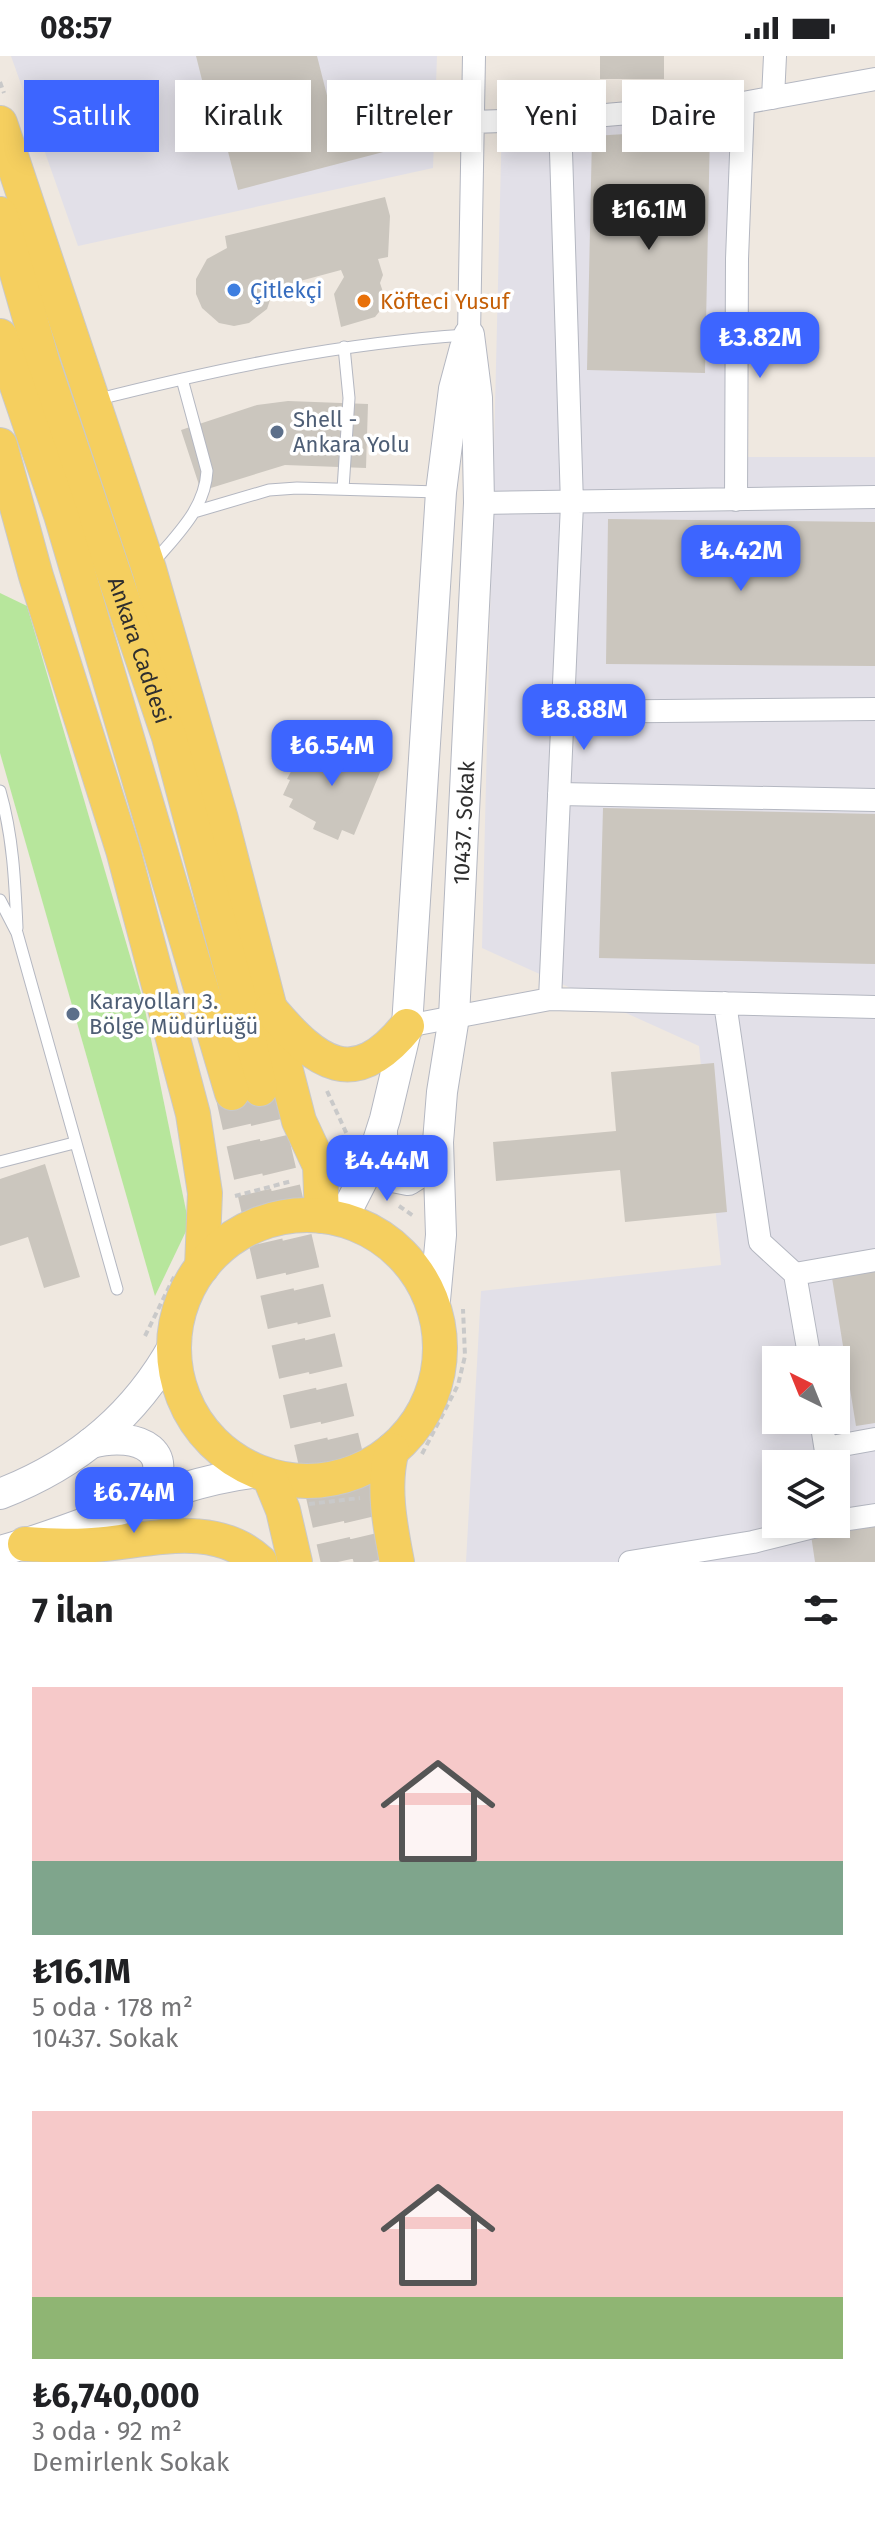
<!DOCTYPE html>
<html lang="tr">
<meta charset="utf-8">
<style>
:root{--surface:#fff;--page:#f6f6f6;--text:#202124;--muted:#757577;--accent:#3d65ff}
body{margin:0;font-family:"Fira Sans",sans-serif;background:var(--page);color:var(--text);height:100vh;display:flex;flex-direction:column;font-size:30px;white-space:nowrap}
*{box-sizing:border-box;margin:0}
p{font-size:26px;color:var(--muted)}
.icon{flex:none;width:44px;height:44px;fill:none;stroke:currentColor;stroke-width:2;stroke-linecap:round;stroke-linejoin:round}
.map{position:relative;height:1506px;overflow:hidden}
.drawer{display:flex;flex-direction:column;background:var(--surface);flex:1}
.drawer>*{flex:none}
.top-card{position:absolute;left:24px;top:24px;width:828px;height:72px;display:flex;gap:16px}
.needle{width:52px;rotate:317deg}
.fabs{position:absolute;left:762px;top:1290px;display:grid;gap:16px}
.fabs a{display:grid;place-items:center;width:88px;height:88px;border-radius:0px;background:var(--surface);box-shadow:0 4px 20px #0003;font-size:40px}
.price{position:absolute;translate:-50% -68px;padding:0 18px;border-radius:16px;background:var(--accent);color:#fff;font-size:26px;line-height:52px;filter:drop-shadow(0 2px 4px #0008)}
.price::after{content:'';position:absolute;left:50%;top:48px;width:24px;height:18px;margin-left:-12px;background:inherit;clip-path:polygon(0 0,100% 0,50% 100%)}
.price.on{background:#222;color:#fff}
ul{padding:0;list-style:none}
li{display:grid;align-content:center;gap:16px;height:424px;padding:0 32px}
li span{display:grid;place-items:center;height:248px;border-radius:0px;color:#555}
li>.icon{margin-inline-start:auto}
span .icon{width:144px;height:144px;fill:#fffc;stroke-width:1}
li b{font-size:34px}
h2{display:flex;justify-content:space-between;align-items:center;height:96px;padding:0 32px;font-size:34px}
.tag{padding:0 28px;border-radius:0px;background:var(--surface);box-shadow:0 4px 20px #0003;font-size:28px;line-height:72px}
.tag.on{background:var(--accent);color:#fff}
.status{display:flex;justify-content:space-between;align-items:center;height:56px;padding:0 40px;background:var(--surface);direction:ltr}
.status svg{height:22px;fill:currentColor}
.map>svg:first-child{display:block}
</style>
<div class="status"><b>08:57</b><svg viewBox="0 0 49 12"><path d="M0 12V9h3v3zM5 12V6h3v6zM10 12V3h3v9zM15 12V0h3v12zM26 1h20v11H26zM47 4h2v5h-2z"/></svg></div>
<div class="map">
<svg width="875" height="1506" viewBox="0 0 875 1506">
<rect width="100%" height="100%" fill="#efe8e0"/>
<path fill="#e2e0e8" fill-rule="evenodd" d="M 11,0 L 437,0 L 433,112 L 78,190 Z
M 731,45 L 736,198 L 734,401 L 875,401 L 875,1506 L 466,1506 L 481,1235 L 721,1209 L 699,990 L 482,892 L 502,61 ZM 776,1304 L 836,1304 L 836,1364 L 776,1364 ZM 776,1408 L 836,1408 L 836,1468 L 776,1468 Z"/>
<path fill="#b7e69c" d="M 0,537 L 27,550 L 143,944 L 189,1169 L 155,1240 L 0,697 Z"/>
<path fill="#cbc6be" d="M 196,0 L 317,0 L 332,59 L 406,40 L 411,61 L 430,56 L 437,82 L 238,134 L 213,38 L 206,40 Z
M 600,0 L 664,0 L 664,23 L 600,23 Z
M 710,73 L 705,317 L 587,314 L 592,80 Z
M 385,141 L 390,160 L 388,201 L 378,203 L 383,219 L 380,227 L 385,242 L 383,251 L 375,261 L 341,271 L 334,238 L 344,221 L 341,214 L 274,232 L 267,253 L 249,267 L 234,270 L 219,267 L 202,252 L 196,238 L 196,223 L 207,203 L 227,192 L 225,180 Z
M 288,345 L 368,348 L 366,412 L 285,409 L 201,435 L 181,374 L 257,349 Z
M 608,463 L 875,466 L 875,610 L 606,608 Z
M 317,687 L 346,696 L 349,689 L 374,699 L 370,709 L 381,714 L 354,779 L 342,774 L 338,784 L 313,773 L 316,766 L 289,751 L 293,743 L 283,739 L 290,724 L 287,723 L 304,691 L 313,695 Z
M 603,752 L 875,758 L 875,908 L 599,902 Z
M 714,1007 L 727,1156 L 625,1166 L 620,1114 L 496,1125 L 493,1086 L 616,1075 L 611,1016 Z
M 45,1108 L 80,1221 L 44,1232 L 28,1181 L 0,1190 L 0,1123 Z
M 875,1215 L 875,1367 L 856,1370 L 832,1222 Z
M 875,1469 L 875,1506 L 815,1506 L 811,1479 Z"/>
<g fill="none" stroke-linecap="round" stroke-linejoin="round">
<path stroke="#c8c3bc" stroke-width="34" stroke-dasharray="34 17" stroke-linecap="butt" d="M 260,1033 L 371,1506
M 232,1037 L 338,1506"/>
<g stroke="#b4b7c1" stroke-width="13">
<path id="lane" d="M 95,344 C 218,313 340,287 467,279
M 343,433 L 349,342 L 344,291
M 194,456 L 269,434 L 297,432 L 439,436
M 154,506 C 177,478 205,453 207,415 L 182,323
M 0,735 C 13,780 15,826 17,872
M 0,844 L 17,877 L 117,1233
M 0,1106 L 74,1087"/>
</g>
<g stroke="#b4b7c1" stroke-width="24">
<path id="street" d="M 773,42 L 775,0
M 472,66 L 560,63 L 743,47 L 875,23
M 469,279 L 474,0
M 736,444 L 737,203 L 743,47
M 479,447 L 875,441
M 563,656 L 875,653
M 559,738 L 875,744
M 550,943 L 572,448 L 560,63
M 725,947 L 760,1186 L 795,1218 L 810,1304
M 407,970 L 550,943 L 875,951
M 795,1218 L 875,1204
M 821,1364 L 828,1408
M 826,1392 L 875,1383
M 836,1465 L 875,1459
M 630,1506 L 753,1486 L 825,1468"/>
</g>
<g stroke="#b4b7c1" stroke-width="32">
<g id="secondary">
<path d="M 382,1076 L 383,1105 L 393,1121 L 408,1124 L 419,1117 L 438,1097"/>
<path d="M 342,1164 L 371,1107 L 385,1063 L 407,970 L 441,436 L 454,333 L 465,292"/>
<path id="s1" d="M 434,1255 L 441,1179 L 438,1086 L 442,1036 L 454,961 L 479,447 L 477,342 L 469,279"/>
<path d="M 91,1387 C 140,1374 182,1397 143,1445"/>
<path d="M 0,1438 C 75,1409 135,1360 174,1289"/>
<path d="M 0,1495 C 88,1472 168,1426 259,1416"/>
</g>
</g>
<g stroke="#c9c9c9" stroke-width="36">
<g id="primary">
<path d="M 0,67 L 149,513 L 221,763 L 299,1065 L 320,1110 L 322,1160"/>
<path id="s2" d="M 0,158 L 43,308 L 169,681 L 240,946 L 260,1033"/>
<path d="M 0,280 L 61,459 L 232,1037"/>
<path d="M 0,389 L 36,520 L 123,794 L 193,1058 L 205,1137 L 202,1211"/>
<path d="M 271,954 C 317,1008 354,1036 407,970"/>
<circle cx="307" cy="1292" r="133"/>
<path d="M 392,1394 C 382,1429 390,1470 397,1506"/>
<path d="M 269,1420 L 283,1454 L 295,1506"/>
<path d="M 25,1488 C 47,1489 70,1491 93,1489 C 149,1485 214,1463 260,1506"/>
</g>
</g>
<path stroke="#c9c9c9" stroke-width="4" stroke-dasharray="6 4" stroke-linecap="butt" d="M 0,26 L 4,37
M 327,1035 L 350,1085
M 235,1140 L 292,1125
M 399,1150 L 415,1161
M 145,1280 L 175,1219
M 422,1398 L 458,1329 L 465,1300 L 463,1253
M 309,1448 L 360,1442"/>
<use href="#lane" stroke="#fff" stroke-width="11"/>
<use href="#street" stroke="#fff" stroke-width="22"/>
<use href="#secondary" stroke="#fff" stroke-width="30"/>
<use href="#primary" stroke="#f5cf5f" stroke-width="34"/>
</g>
<circle fill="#3f7fe0" stroke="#fff" stroke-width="3" cx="234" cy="234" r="8"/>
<circle fill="#e8710a" stroke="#fff" stroke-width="3" cx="364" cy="245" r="8"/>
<g fill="#5c6f8a" stroke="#fff" stroke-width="3">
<circle cx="277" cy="376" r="8"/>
<circle cx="73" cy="958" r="8"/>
</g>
<g text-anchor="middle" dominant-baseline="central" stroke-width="7" stroke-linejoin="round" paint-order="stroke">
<g font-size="22" fill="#366cbe" stroke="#fff" text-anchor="start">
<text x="250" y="234">Çitlekçi</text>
</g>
<g font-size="22" fill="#c56008" stroke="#fff" text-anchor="start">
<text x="380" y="245">Köfteci Yusuf</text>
</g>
<g font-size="22" fill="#4e5e75" stroke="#fff" text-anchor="start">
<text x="293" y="363">Shell -<tspan x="293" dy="25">Ankara Yolu</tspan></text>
<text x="89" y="945">Karayolları 3.<tspan x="89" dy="25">Bölge Müdürlüğü</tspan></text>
</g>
<g font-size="22" fill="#2e2e2e" stroke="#fff">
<text stroke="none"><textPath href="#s2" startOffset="458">Ankara Caddesi</textPath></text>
<text stroke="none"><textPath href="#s1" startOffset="490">10437. Sokak</textPath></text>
</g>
</g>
</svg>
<div class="fabs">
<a><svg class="needle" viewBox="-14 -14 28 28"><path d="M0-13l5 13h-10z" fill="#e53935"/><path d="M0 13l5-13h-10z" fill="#757577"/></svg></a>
<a><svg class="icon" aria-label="layers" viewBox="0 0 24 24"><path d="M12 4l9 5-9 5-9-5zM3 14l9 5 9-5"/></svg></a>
</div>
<b class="price on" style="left:649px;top:196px">₺16.1M</b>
<b class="price" style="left:760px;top:324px">₺3.82M</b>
<b class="price" style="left:741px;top:537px">₺4.42M</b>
<b class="price" style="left:584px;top:696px">₺8.88M</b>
<b class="price" style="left:332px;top:732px">₺6.54M</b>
<b class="price" style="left:387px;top:1147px">₺4.44M</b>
<b class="price" style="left:134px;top:1479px">₺6.74M</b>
<div class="top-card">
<a class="tag on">Satılık</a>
<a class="tag">Kiralık</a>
<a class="tag">Filtreler</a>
<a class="tag">Yeni</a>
<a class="tag">Daire</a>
</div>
</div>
<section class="drawer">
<h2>7 ilan<svg class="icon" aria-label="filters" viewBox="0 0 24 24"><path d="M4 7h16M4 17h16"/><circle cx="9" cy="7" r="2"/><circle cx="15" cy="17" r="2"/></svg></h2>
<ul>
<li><span style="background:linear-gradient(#f6c9c9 70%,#7fa58c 0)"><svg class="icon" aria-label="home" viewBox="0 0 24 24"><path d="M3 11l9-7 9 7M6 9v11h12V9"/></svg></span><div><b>₺16.1M</b><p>5 oda · 178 m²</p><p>10437. Sokak</p></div></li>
<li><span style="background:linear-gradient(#f6c9c9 75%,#8fb573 0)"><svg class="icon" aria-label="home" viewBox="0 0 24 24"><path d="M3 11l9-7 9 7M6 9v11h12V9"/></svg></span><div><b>₺6,740,000</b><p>3 oda · 92 m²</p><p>Demirlenk Sokak</p></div></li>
</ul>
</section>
